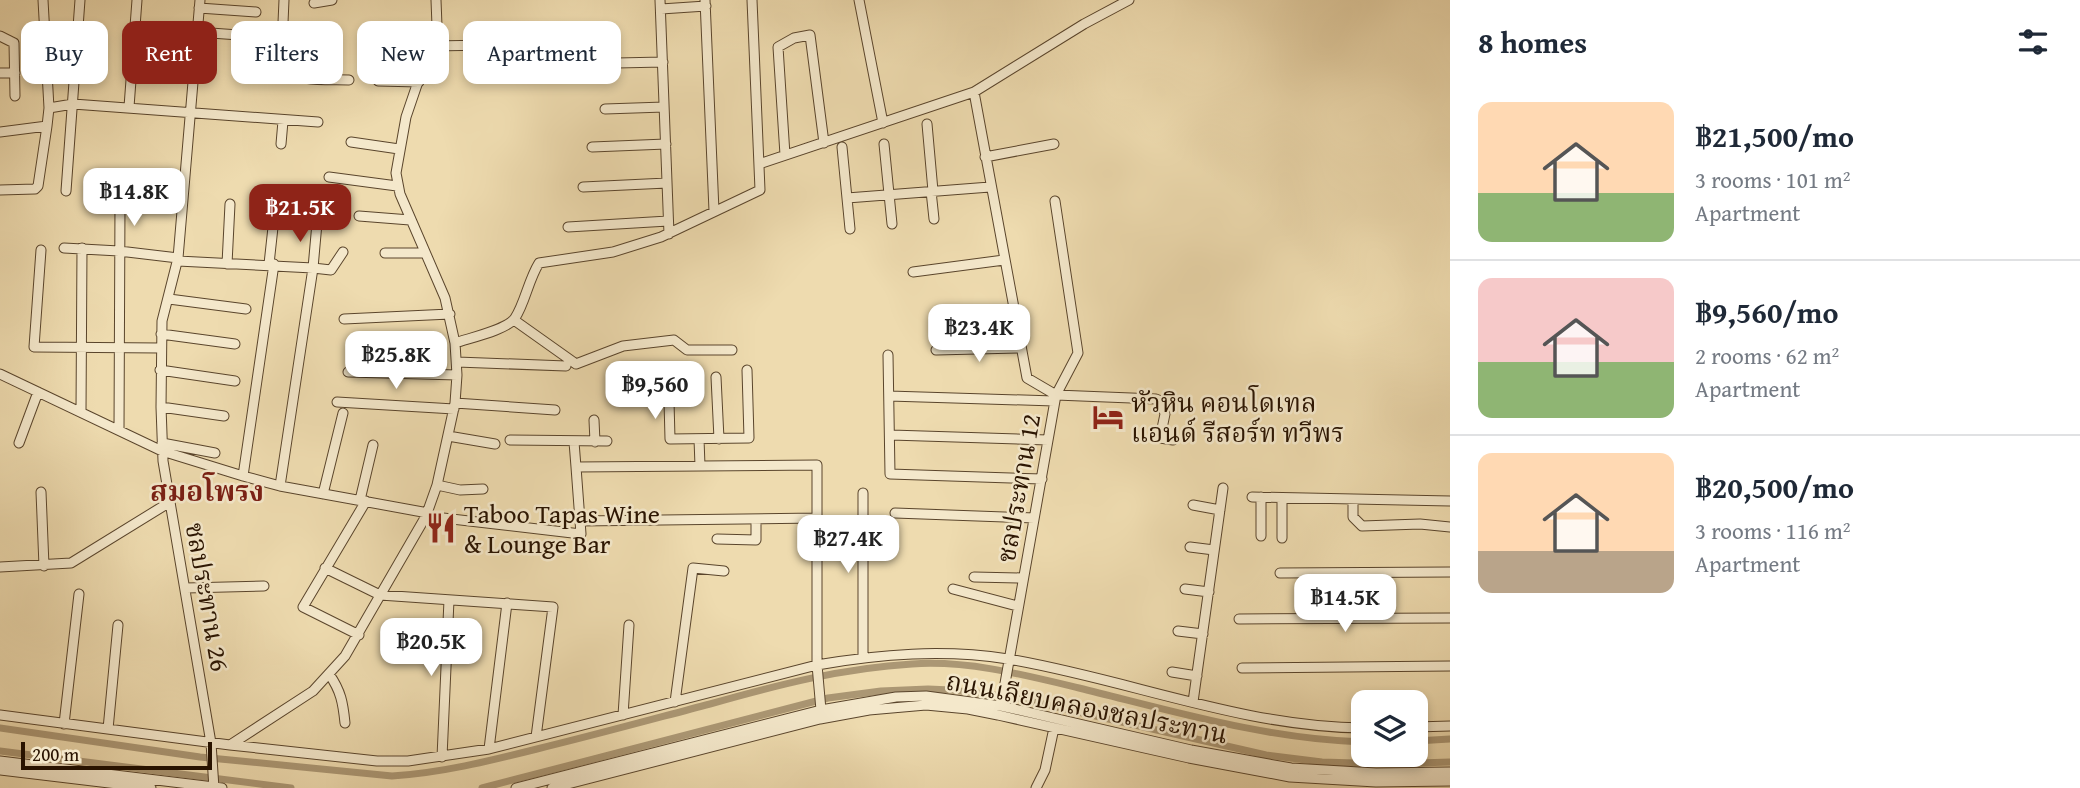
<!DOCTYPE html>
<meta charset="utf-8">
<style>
:root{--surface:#fff;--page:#f2f2f3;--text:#1f2937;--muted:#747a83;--line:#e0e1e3;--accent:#8f2418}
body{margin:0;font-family:"Gentium Book Plus","Noto Serif Thai",serif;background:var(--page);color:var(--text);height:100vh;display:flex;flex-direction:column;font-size:26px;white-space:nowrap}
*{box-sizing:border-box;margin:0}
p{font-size:23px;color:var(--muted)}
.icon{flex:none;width:38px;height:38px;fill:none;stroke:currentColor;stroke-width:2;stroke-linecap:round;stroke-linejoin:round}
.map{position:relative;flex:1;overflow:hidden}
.details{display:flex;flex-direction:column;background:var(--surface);width:630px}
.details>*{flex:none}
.hud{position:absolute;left:21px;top:21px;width:665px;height:63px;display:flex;gap:14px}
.buttons{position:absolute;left:1351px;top:690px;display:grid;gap:14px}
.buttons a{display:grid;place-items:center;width:77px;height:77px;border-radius:14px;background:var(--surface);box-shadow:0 4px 10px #0003;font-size:35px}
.scale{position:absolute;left:21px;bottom:18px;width:191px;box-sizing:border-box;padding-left:7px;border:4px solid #291300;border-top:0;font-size:19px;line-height:24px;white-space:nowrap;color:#291300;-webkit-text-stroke:5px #f4e8cb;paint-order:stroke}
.price{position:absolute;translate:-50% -60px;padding:0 16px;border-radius:14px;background:#fff;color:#222;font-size:23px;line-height:46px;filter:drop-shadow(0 2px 4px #0008)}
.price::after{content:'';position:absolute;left:50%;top:42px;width:21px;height:16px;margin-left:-10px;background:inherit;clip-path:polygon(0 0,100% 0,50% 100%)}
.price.current{background:var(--accent);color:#fff}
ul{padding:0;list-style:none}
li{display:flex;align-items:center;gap:21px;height:175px;padding:0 28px}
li+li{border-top:2px solid var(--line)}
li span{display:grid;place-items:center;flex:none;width:196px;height:140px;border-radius:14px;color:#555}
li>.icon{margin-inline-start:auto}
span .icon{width:84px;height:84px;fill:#fffc;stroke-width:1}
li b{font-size:30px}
h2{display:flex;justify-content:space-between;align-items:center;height:84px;padding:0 28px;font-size:30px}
.chip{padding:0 24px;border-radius:14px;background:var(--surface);box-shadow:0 4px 10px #0003;font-size:24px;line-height:63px}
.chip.current{background:var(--accent);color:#fff}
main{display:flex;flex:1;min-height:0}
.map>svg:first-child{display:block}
</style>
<main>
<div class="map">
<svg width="1450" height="788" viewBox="0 0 1450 788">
<rect width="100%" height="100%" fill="#eedbaf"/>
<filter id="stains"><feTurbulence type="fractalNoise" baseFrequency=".00286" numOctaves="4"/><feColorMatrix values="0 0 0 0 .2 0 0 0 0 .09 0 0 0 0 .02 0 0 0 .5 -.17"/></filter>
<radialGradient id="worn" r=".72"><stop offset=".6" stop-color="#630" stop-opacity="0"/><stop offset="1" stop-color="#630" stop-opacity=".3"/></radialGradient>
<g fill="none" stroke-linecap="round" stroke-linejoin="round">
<path stroke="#ab9774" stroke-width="7" d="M 0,728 L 200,757 L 392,776 C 441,773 489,761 537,749 C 595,735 653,719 710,704 C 777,685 843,668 912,664 C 967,660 1025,675 1079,688 C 1173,711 1266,739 1363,742
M 1416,741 L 1450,739
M 0,751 L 291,788
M 482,788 L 828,698 L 881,691 L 928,689 L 951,690 L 1012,697 L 1266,755 L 1322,762 L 1388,764 L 1450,762"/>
<g stroke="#5a452c" stroke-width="11">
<path id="minor" d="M 200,0 L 178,258 L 162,321 L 161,407 L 163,461 L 211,743 L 214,788
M 284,0 L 281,68 C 298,83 328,79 349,80
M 660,0 L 669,234
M 705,0 L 714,211
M 859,0 L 883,123
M 314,3 L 332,0
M 199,8 L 256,12
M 661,9 L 706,6
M 197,32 L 281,38
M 0,36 L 14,43 L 15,96
M 431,46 L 492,45
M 617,63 L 663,62
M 0,73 L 15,73
M 378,81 L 419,82
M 974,92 L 1027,378 L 1056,395 L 1001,706
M 129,107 L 137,0
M 49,108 L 73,104 L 318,122
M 605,109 L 664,107
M 927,124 L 933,191
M 0,132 L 47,126 L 49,108 L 43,0
M 351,142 L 399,149
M 281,144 L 283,121
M 884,144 L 892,224
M 592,147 L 666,144
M 842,147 L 850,229
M 785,155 L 778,47 L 794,38 L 810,35 L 824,143
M 985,157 L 1054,144
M 759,164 L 974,92 L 1084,24 L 1129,0
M 329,177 L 397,186
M 583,187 L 667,183
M 0,190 L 35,189 L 38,186 L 47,126
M 66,191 L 80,0
M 931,191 L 934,219
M 847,198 L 990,187
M 1055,201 L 1078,353 L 1056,395 L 1156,399 L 1161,401 L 1165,414 L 1160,438 L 1173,440
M 359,216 L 410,220
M 317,223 L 313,268 L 331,270 L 343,252
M 568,227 L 668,221
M 64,248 L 119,251 L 178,258
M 41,250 L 34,347 L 160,348
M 385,253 L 425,253
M 178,261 L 313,268 L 280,486
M 227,264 L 230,204
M 269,264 L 274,218
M 913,272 L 1004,260
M 169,299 L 246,309
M 344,319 L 450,314
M 514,320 L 576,364 L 623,346 L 674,340 L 687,350 L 732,350
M 161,334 L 235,344
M 455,343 C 469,338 507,330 515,318 C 525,303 528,281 539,263 L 613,252 L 661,237 L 760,190 L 752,0
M 936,350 L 1021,348
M 888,355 L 890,474 L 1042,479
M 457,362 L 566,366
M 160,370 L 235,381
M 348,372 L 457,375
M 0,374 L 162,451 L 243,476 L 280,486 L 428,513
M 716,377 L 719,439
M 889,396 L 1054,401
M 669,401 L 670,439 L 749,438 L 747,370
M 337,402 L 454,409
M 455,403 L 555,410
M 161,407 L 224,416
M 81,412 L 82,248
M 594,420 L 595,442
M 119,429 L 120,204
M 891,435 L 1048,440
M 448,436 L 495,444
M 699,439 L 700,466
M 510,440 L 607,441
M 574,442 L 576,467
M 19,443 L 38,392
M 162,443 L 215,453
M 243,476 L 274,264
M 437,485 L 460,490 L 483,489
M 41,492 L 44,566
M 323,494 L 343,413
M 1252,497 L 1450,501
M 1282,498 L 1282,538
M 1353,499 L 1353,517 L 1362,526 L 1420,524 L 1450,527
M 360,500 L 373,445
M 1193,505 L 1220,510
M 895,513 L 1034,518
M 426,516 L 581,534 L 576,467 L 817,465 L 817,665 L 821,710
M 580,521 L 817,518
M 1261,536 L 1261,497
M 717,539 L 756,540 L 756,519
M 1190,547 L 1214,550
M 0,567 L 71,563 L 170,502
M 325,568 L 380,595 L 553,607 L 536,737
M 1280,573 L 1450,572
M 974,577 L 1022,578
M 186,588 L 264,586
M 953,589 L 1017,606
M 1185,589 L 1209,592
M 1239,619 L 1450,618
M 1178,631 L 1203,634
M 359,635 L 303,607 L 366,501
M 863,657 L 863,493
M 1242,668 L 1450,666
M 1172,672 L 1197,676
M 329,674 C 341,691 343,703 345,723
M 675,702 L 693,568 L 724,571
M 1193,702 L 1223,488
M 0,715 L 230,745 L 377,761 L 408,761 L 489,749 L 817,665 C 881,654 943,649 1008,659 C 1127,679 1242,727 1363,728
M 623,715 L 629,625
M 64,724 L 79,594
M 1416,727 L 1450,726
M 108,729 L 118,625
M 230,745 L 313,691 L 345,656 L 426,516 L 437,485 L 455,403 L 457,375 L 455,343 L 445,298 L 400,194 L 396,173 L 406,117 L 437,26 L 436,0
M 489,749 L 507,603
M 442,757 L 449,600
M 0,761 L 222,788
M 0,770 L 151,788
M 516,788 L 821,710 L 896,697 L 926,696 L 1001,706 L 1191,750 L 1291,768 L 1376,773 L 1450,772
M 552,788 L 820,719 L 869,710 L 926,705 L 968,709 L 998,715 L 1189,758 L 1290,777 L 1376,782 L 1450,781
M 1036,788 L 1045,770 L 1054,728"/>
</g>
<use href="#minor" stroke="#f4e8cb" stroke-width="9"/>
</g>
<defs>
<g id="hotel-bare" transform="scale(2.415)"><path d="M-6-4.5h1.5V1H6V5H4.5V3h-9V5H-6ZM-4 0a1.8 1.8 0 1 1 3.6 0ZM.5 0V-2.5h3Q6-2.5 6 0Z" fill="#8f2418" stroke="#f4e8cb" stroke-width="2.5" paint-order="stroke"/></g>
<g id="restaurant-bare" transform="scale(2.415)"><path d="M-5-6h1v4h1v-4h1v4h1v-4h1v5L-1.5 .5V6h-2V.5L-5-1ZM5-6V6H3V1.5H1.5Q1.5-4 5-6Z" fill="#8f2418" stroke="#f4e8cb" stroke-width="2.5" paint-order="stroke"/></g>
</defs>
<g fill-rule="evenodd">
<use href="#hotel-bare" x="1108" y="417"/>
<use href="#restaurant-bare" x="441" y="528"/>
</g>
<g text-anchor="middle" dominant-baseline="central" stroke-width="5" stroke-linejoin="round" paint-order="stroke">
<g font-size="26" fill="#291300" stroke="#f4e8cb" text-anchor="start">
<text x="1131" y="402">หัวหิน คอนโดเทล<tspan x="1131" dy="30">แอนด์ รีสอร์ท ทวีพร</tspan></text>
<text x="464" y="513">Taboo Tapas Wine<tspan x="464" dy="30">&amp; Lounge Bar</tspan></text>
</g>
<g font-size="26" fill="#291300" stroke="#f4e8cb">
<text transform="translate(1018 488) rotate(-80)">ชลประทาน 12</text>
<text transform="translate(208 597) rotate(80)">ชลประทาน 26</text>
<text transform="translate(1087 707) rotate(11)">ถนนเลียบคลองชลประทาน</text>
</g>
<g font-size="28" font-weight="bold" fill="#7a1f14" stroke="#f4e8cb">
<text x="207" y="490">สมอโพรง</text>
</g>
</g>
<rect width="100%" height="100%" filter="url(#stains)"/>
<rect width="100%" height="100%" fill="url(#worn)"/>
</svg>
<div class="buttons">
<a><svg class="icon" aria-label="layers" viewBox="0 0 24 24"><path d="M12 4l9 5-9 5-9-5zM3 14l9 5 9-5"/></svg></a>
</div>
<div class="scale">200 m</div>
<b class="price" style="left:134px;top:228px">฿14.8K</b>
<b class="price current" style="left:300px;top:244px">฿21.5K</b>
<b class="price" style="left:979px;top:364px">฿23.4K</b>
<b class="price" style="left:396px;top:391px">฿25.8K</b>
<b class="price" style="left:655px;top:421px">฿9,560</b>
<b class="price" style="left:848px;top:575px">฿27.4K</b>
<b class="price" style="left:1345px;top:634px">฿14.5K</b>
<b class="price" style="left:431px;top:678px">฿20.5K</b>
<div class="hud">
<a class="chip">Buy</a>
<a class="chip current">Rent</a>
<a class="chip">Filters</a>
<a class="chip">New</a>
<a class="chip">Apartment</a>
</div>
</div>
<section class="details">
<h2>8 homes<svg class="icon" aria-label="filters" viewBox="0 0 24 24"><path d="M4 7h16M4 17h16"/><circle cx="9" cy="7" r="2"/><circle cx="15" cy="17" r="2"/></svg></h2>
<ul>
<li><span style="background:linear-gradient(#ffd9b3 65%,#8fb573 0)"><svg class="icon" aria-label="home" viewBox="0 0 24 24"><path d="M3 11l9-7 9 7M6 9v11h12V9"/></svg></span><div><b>฿21,500/mo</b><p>3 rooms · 101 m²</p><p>Apartment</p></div></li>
<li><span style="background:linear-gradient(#f6c9c9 60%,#8fb573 0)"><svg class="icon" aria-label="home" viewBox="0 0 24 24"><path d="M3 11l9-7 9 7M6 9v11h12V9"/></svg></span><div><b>฿9,560/mo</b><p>2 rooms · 62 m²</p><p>Apartment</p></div></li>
<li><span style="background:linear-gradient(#ffd9b3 70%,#b9a48a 0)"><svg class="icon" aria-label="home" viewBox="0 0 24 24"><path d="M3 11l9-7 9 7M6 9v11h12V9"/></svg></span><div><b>฿20,500/mo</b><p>3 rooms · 116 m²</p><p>Apartment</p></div></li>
</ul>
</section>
</main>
